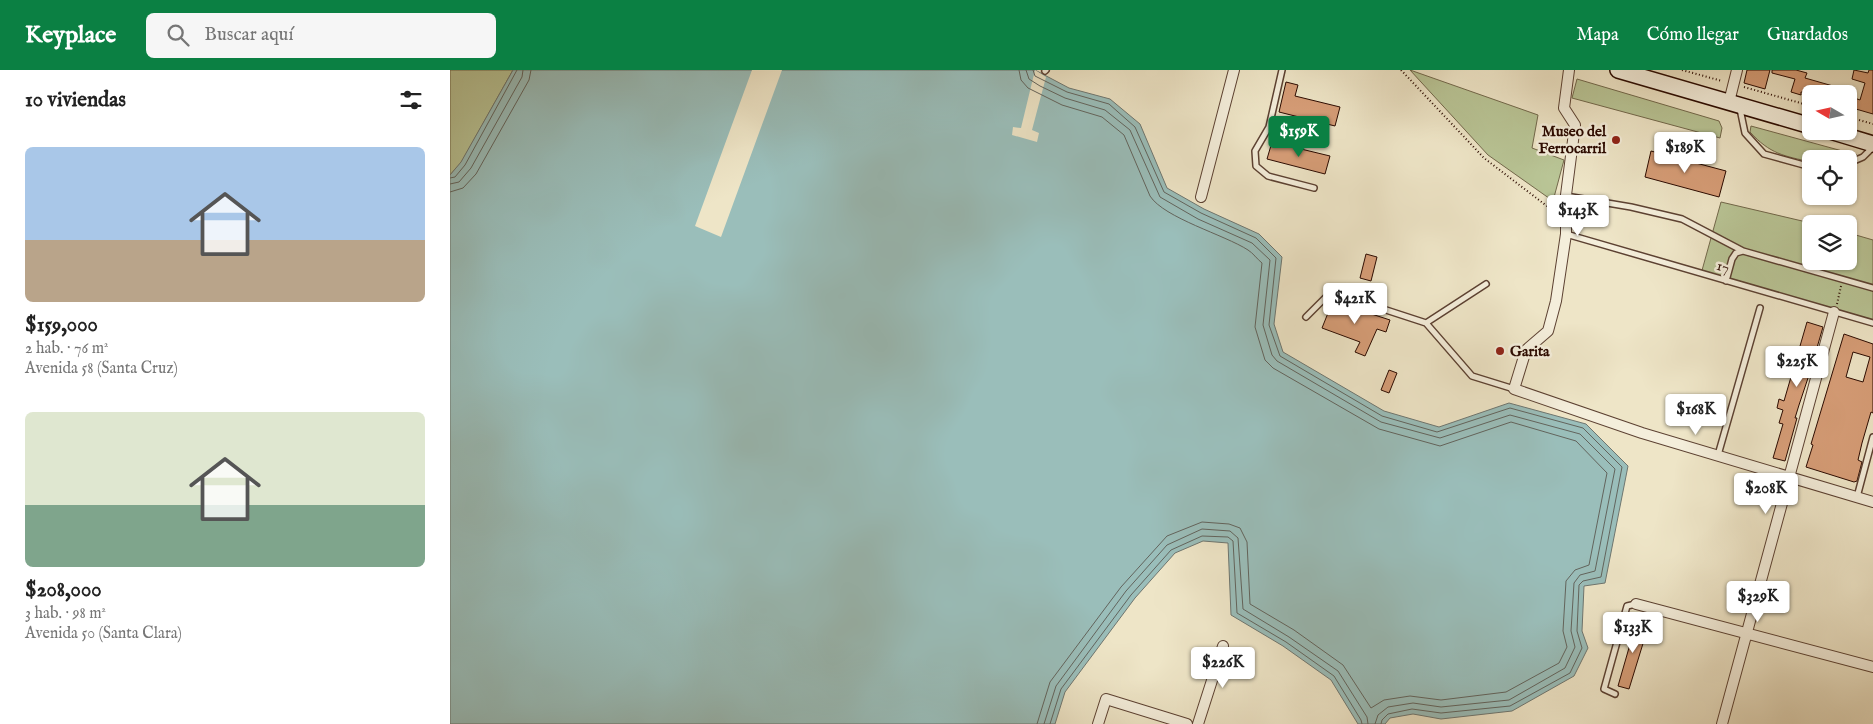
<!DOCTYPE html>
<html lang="es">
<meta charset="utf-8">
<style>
:root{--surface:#fff;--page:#f6f6f6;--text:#222;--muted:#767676;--accent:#0b8043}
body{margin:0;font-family:"IM FELL English",serif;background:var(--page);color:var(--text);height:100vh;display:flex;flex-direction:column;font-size:19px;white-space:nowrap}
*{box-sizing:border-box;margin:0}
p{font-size:16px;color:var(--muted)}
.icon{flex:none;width:28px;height:28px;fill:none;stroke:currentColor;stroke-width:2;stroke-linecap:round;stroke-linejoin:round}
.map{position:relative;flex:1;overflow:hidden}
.sheet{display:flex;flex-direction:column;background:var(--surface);width:450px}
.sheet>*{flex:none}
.needle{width:32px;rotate:279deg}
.controls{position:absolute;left:1352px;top:15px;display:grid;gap:10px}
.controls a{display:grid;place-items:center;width:55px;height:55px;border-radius:8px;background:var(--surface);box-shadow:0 1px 4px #0004;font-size:25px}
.price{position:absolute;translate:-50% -42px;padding:0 11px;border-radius:5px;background:#fff;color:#222;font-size:16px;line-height:32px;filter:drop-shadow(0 1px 2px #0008)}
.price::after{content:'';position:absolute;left:50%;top:30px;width:15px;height:11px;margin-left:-8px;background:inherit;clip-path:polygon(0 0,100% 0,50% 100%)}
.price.active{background:var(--accent);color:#fff}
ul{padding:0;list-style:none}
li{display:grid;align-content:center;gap:10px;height:265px;padding:0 25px}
li span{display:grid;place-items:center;height:155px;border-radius:8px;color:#555}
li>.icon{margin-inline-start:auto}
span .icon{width:90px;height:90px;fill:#fffc;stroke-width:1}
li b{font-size:21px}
h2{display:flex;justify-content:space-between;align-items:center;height:60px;padding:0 25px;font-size:21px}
header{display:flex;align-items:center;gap:30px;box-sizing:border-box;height:70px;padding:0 25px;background:var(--accent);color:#fff}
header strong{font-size:24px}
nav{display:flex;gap:28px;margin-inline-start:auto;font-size:18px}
.search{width:350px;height:45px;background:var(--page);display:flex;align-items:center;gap:12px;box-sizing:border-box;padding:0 18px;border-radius:8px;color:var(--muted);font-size:19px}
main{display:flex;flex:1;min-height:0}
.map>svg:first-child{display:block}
</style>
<header>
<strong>Keyplace</strong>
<div class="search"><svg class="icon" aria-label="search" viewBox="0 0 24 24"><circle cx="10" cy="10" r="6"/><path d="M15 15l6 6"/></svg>Buscar aquí</div>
<nav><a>Mapa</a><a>Cómo llegar</a><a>Guardados</a></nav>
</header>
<main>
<section class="sheet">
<h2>10 viviendas<svg class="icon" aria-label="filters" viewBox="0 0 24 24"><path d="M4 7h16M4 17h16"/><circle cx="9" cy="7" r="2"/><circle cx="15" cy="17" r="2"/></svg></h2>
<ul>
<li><span style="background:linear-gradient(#a9c7e8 60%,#b9a48a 0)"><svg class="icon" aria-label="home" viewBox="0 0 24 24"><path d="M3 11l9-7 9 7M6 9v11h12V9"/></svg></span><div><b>$159,000</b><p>2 hab. · 76 m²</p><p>Avenida 58 (Santa Cruz)</p></div></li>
<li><span style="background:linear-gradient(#dfe7d0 60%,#7fa58c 0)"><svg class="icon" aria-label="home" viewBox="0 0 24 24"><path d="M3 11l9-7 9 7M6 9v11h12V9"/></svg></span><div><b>$208,000</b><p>3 hab. · 98 m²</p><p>Avenida 50 (Santa Clara)</p></div></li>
</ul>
</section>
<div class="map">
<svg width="1423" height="654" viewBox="0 0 1423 654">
<rect width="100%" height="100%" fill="#eee5c7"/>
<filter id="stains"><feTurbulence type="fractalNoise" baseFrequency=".004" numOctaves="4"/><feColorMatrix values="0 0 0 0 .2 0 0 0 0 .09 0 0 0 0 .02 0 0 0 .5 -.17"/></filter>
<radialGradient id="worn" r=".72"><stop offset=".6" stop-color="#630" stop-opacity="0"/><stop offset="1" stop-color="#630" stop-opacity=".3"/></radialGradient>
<path fill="#b9c596" stroke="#72684b" d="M 0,0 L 63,0 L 11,93 L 0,105 Z
M 960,0 L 1088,45 L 1082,78 L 1114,90 L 1103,131 L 1038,85 Z
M 1127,9 L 1269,51 L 1272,58 L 1270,68 L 1122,28 Z
M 1301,56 L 1407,85 L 1399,89 L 1361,89 L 1361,92 C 1334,86 1320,84 1300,62 Z
M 1271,132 L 1365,154 L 1361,154 L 1361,191 L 1399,191 L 1399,163 L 1423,170 L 1423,252 L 1251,204 Z"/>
<path fill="#9abeba" stroke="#6e7670" d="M 63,0 L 585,0 L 619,18 L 660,29 L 690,54 L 717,118 L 754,139 L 809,164 L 832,187 L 824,254 L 833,282 L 934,341 L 989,357 L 1059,333 L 1136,354 L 1178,396 L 1155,513 L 1134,516 L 1132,561 L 1138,578 L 1124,606 L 1062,641 L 991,649 L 963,644 L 940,648 L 935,654 L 908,654 L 881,610 L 833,576 L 781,545 L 778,473 L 753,471 L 725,483 L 685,528 L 615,622 L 605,654 L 0,654 L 0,105 L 11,92 Z"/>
<path fill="#eee5c7" d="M 302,0 L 332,0 L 271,167 L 245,156 Z
M 585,0 L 596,7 L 582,60 L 589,63 L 587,72 L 562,65 L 563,57 L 571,58 Z"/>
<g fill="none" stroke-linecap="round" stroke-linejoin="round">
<path stroke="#62645d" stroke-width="1" d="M 569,0 L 571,10 L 578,18 L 612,35 L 652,47 L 674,65 L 700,126 C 714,148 775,165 798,180 C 803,183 807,189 812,193 L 805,257 L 815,290 L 823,298 L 929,359 L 990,376 L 1061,352 L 1126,371 L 1157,403 L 1139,495 L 1125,500 L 1116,511 L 1113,561 L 1117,577 L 1109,593 L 1056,622 L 991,630 L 960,626 L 934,630 L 921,638 L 893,595 L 844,560 L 800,534 L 797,472 L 790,458 L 779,454 L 752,452 L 717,466 L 671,517 L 600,612 L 587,654
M 576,0 L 579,9 L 590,16 L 615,28 L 655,40 L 680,60 L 710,127 L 748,149 L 802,173 L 820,190 L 813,255 L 822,285 L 827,291 L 931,352 L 990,368 L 1060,345 L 1130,364 L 1165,399 L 1145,501 L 1130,505 L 1124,513 L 1121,561 L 1125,577 L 1115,598 L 1059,630 L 991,637 L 963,633 L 938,637 L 928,645 L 925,654
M 583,0 L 585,6 L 617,22 L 659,34 L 685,57 L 714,122 L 751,143 L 806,168 L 826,188 L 819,255 L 830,286 L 932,346 L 987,362 L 1060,338 L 1133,358 L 1172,397 L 1151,507 L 1133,511 L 1129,515 L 1127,561 L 1132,578 L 1120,603 L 1060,636 L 991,643 L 962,639 L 938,644 L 932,650 L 931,654
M 0,108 L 5,107 L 15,95 L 67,0
M 0,114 L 9,112 L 21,98 L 72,7 L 73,0
M 0,122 L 13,118 L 26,104 L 79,10 L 81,0
M 594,654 L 606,616 L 676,521 L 717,475 L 752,459 L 780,461 L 788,468 L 793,539 L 839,567 L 888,601 L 917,647 L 918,654
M 600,654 L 611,619 L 681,525 L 721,480 L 752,466 L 778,467 L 783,471 L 787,543 L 836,572 L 884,606 L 911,650 L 912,654"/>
</g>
<path fill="#d69d77" stroke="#2b0a00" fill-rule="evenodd" d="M 1297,0 L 1320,0 L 1315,19 L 1294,13 Z
M 1322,0 L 1346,0 L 1357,3 L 1355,8 L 1383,16 L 1381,24 L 1351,22 L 1351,25 L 1341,22 L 1345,9 L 1322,3 Z
M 1404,0 L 1418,3 L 1419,0 L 1423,0 L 1423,44 L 1399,37 L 1399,26 L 1410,30 L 1415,13 L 1402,9 Z
M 836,12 L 848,15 L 845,26 L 890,37 L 885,56 L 829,42 Z
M 822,72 L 880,86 L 875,104 L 817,89 Z
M 1201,81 L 1276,101 L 1269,127 L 1195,107 Z
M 916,184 L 927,187 L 921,211 L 910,208 Z
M 882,233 L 902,240 L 903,238 L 940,250 L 936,262 L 927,259 L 915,286 L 905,282 L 910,272 L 872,258 Z
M 1357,252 L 1373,257 L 1359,305 L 1349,335 L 1345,348 L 1347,348 L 1335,391 L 1323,388 L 1333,354 L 1329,353 L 1333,340 L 1327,338 L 1329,329 L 1334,331 Z
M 1394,264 L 1423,274 L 1423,343 L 1421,342 L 1412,373 L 1408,390 L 1412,392 L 1407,411 L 1404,412 L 1356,397 L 1363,375 L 1361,374 ZM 1403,282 L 1420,287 L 1413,312 L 1396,307 Z
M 939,300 L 947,303 L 939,323 L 931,320 Z
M 1187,550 L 1199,554 L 1179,619 L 1168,616 Z"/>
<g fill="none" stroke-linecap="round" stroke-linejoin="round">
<g stroke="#5c4132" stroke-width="8">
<path id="service" d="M 832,0 L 819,57 L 805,81 L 806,96 L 818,106 L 864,118
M 595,1 L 596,0
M 1290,39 L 1295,63 L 1314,84 L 1361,97
M 1399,93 L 1413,87 L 1423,77
M 1116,126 L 1181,137 L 1232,149 L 1293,181
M 1116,164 L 1423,253
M 1276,211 L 1282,189 L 1286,183 L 1293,181 L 1423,218
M 856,247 L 881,222 L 976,253 L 1022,306 L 1064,319
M 976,253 L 1036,214
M 1268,385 L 1310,238
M 1407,427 L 1423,367
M 1165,624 L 1154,619 L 1177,536 L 1186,534"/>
</g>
<g stroke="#5c4132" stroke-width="12">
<path id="minor" d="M 1119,0 L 1114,38 L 1125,55 L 1116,125 L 1116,164 L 1106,231 L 1098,261 L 1076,280 L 1064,319 L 1192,363 L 1423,432
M 1279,32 L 1287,0
M 751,127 L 784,0
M 1186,534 L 1423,597
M 648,654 L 656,629 L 737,654
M 748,654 L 773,576
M 1272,654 L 1384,242"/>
</g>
<g stroke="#2b0a00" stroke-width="18">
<path id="secondary" d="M 1168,0 L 1361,56
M 1380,61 L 1423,74"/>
</g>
<path stroke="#2b0a00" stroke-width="2" stroke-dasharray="1 2.5" stroke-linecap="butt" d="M 951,0 L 1034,88 L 1106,143
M 1232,0 L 1272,11
M 1294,17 L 1361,36
M 1399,47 L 1423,54
M 1387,234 L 1391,216"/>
<use href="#service" stroke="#f4eedb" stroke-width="5"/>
<use href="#minor" stroke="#f4eedb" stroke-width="10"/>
<use href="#secondary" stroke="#f4eedb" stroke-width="15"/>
</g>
<g fill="#8f2418" stroke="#f4eedb" stroke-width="2">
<circle cx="1166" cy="70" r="5"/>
<circle cx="1050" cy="281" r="5"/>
</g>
<g text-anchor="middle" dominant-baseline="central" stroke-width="5" stroke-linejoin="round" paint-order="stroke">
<g font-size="15" font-weight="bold" fill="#2b0a00" stroke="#f4eedb" text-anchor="end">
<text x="1156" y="61">Museo del<tspan x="1156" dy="17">Ferrocarril</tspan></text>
<text x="1060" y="281" text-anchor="start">Garita</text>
</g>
<g font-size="15" fill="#2b0a00" stroke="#f4eedb">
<text transform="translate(1273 197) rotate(16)">17</text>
</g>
</g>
<rect width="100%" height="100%" filter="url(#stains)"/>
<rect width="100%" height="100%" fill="url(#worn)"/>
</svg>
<div class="controls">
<a><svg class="needle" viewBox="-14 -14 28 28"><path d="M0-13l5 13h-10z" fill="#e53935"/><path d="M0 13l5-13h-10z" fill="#767676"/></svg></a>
<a><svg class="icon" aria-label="locate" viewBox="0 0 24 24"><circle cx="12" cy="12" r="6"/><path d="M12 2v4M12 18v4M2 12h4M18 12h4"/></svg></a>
<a><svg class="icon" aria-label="layers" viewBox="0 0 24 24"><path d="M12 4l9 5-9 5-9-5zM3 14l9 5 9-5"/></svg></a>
</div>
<b class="price active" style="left:849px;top:88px">$159K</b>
<b class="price" style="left:1235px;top:104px">$189K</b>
<b class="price" style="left:1128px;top:167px">$143K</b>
<b class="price" style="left:905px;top:255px">$421K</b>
<b class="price" style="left:1347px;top:318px">$225K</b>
<b class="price" style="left:1246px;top:366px">$168K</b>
<b class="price" style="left:1316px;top:445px">$208K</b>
<b class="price" style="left:1308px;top:553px">$329K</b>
<b class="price" style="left:1183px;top:584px">$133K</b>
<b class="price" style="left:773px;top:619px">$226K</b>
</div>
</main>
